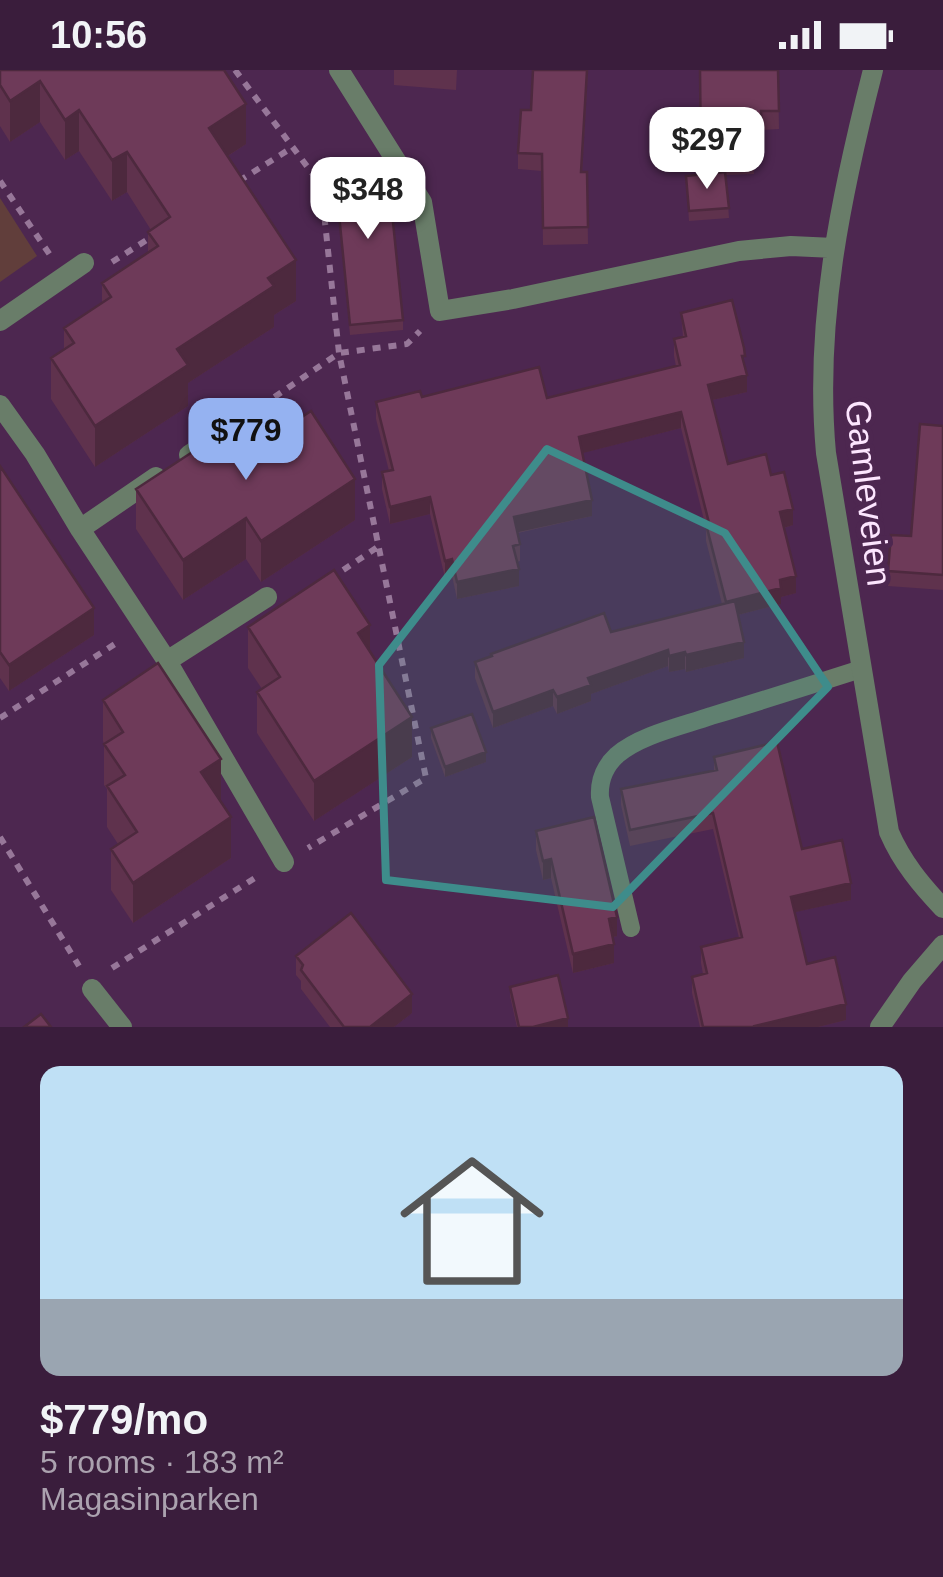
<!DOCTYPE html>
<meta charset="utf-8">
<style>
:root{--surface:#3a1d3c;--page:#452a47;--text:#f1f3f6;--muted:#aba2af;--accent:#95b2f1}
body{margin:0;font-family:Arial,sans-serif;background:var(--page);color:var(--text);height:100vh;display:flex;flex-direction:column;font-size:38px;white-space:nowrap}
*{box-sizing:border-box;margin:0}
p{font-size:32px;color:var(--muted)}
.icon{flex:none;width:55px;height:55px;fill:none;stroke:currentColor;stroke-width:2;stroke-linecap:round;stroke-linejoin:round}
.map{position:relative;height:957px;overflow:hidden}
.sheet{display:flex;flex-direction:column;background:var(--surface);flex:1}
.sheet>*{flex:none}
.price{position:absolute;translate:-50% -85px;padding:0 22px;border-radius:20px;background:#fff;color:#222;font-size:32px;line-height:65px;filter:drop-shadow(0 2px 5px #0008)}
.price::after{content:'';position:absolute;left:50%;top:60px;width:30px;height:22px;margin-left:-15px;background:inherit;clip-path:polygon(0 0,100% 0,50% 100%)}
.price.on{background:var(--accent);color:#111}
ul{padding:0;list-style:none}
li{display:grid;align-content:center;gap:20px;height:530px;padding:0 40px}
li span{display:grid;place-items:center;height:310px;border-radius:20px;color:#555}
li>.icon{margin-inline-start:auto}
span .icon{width:180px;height:180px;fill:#fffc;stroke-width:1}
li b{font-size:42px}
.status{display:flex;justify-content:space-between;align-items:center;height:70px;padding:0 50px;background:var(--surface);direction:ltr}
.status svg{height:28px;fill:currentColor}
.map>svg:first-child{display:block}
</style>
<div class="status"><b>10:56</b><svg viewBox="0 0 49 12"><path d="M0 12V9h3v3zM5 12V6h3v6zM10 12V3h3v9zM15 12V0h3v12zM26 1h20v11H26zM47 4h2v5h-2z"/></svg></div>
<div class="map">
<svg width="943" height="957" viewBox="0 0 943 957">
<rect width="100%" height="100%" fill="#4d2750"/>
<path fill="#613e3b" d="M 0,128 L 37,186 L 0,212 Z"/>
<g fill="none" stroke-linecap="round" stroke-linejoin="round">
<path stroke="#977799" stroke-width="6" stroke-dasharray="8 8" stroke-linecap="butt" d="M 235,0 L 321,115 L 339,283 L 426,708 L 308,778
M 0,111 L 50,185
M 239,111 L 293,77
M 112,192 L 153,166
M 248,345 L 339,283 L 407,274 L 420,261
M 330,509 L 379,476
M 0,648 L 118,572
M 0,767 L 79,896
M 112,898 L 258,806"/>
<path stroke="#697d69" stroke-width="18" d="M 631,858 L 600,727 C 599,711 605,696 617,685 C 640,665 682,656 711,646 C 761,631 811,615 861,599"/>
<path stroke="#697d69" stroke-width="20" d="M 0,251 L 84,193
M 0,335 L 35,384 L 80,459 L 167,591 L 284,792
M 189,385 L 226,360
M 80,459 L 156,407
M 167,591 L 267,527"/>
<path stroke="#697d69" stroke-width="20" d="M 339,0 L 422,132 L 440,241 L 513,229 L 739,181 L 791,176 L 834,178
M 873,0 C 841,125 814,253 826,383 L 889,762 C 902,792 921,815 943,838
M 92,919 L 122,957
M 880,957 L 912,911 L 943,875"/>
</g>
<path fill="#5f324d" d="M 0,0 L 246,74 L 228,86 L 296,231 L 274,245 L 274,257 L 188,313 L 188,336 L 95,397 L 51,329 L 51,288 L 64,279 L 64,258 L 102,233 L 102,213 L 148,183 L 148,162 L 151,160 L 127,122 L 112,131 L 79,81 L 65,90 L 40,52 L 10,72 L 0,56 Z
M 394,0 L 457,0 L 456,20 L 394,15 Z
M 533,0 L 588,0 L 582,102 L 587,102 L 588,174 L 543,175 L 542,101 L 518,99 L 518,83 L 531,40 Z
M 700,0 L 778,0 L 779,59 L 762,60 L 762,80 L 753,80 L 754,104 L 726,105 L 729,148 L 689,151 L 686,106 L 701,104 Z
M 334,94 L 403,250 L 403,260 L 350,265 Z
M 681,243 L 745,299 L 747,322 L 712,330 L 728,394 L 771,405 L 793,455 L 784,458 L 796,523 L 781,527 L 781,534 L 738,545 L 744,588 L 686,602 L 685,599 L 669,602 L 668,596 L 591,624 L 591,631 L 557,644 L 553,636 L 493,658 L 475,608 L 475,592 L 611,562 L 722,534 L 706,471 L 706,458 L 681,358 L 582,383 L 592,446 L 518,463 L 520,474 L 520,491 L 517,492 L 519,516 L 457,529 L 452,506 L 445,508 L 430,444 L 390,454 L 382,419 L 382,402 L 389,401 L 376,349 L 376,332 L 422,327 L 547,328 L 676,296 L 674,286 L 674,269 L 683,267 Z
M 943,356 L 943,520 L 888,516 L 888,501 L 911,466 Z
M 285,358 L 355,450 L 261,512 L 246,489 L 183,530 L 136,459 L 136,419 L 237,371 Z
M 0,396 L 94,565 L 9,621 L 0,608 Z
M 248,557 L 370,582 L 412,687 L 314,751 L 257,663 L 257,622 L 262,619 L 248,598 Z
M 103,630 L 221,730 L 231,788 L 133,853 L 111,820 L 111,779 L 118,774 L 107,757 L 107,719 L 104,715 L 104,674 L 103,671 Z
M 431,658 L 486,692 L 445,707 L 431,668 Z
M 714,687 L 851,830 L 795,842 L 807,894 L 846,950 L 818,957 L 700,957 L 692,923 L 692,907 L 703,904 L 701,893 L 701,877 L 739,868 L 713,759 L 630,776 L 621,735 L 621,719 L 714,700 Z
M 536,761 L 617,866 L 613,867 L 614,893 L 573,903 L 551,808 L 543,810 L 536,780 Z
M 296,886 L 412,943 L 394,957 L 330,957 L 301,919 L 301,911 L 296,905 Z
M 510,917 L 568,957 L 517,957 L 510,926 Z"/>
<path fill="#4d293e" d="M 40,11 L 40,52 L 10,72 L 10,31 Z
M 246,34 L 246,74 L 209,98 L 209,58 Z
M 79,40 L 79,81 L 65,90 L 65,50 Z
M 127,82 L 127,122 L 112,131 L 112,90 Z
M 296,190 L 296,231 L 274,245 L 274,257 L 188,313 L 188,336 L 95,397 L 95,356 L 177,279 L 268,208 Z
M 747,305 L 747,322 L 708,331 L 708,315 Z
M 681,342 L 681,358 L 579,384 L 579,367 Z
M 355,409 L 355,450 L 261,512 L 261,471 Z
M 430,427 L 430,444 L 390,454 L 390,437 Z
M 592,430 L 592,446 L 514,463 L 514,447 Z
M 793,439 L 793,455 L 780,459 L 780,442 Z
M 246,448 L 246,489 L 183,530 L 183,490 Z
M 452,489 L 452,506 L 445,508 L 445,491 Z
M 519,499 L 519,516 L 457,529 L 457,512 Z
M 796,506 L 796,523 L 781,527 L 781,534 L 726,548 L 726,532 L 780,510 Z
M 94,538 L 94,565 L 9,621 L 9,595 Z
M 370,555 L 370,596 L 358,563 Z
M 744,572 L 744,588 L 686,602 L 686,585 Z
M 668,580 L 668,596 L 591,624 L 591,631 L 557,644 L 557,627 L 588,608 Z
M 685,582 L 685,599 L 669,602 L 669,586 Z
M 553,620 L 553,636 L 493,658 L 493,642 Z
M 412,647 L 412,687 L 314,751 L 314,711 Z
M 486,682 L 486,692 L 445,707 L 445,697 Z
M 221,689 L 221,730 L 201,743 L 201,702 Z
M 231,747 L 231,788 L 133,853 L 133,813 Z
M 551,789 L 551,808 L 543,810 L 543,791 Z
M 851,813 L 851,830 L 791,843 L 791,827 Z
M 617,847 L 617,866 L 609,868 L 609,849 Z
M 614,874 L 614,893 L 573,903 L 573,884 Z
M 412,924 L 412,943 L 394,957 L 370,957 Z
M 846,934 L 846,950 L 818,957 L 755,957 L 755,956 Z
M 568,948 L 568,957 L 533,957 Z"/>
<path fill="#6e3a59" stroke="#4d293e" stroke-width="2.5" d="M 0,0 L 224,0 L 246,34 L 209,58 L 296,190 L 268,208 L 274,216 L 177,279 L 188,295 L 95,356 L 51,288 L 74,273 L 64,258 L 111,227 L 102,213 L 158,176 L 148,162 L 170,147 L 127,82 L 112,90 L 79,40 L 65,50 L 40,11 L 10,31 L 0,15 Z
M 533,0 L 587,0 L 581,102 L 587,102 L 588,157 L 543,158 L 542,84 L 518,83 L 521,40 L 531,40 Z
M 700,0 L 778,0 L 779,41 L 761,41 L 762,62 L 752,62 L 754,85 L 701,87 Z
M 385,89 L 387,93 L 403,250 L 350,255 L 334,94 Z
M 725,102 L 729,138 L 689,141 L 686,106 Z
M 732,230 L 744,278 L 745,286 L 742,286 L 747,305 L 708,315 L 728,394 L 766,384 L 771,405 L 784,402 L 793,439 L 780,442 L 796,506 L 780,510 L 781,518 L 726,532 L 706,454 L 709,453 L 681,342 L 579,367 L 592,430 L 514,447 L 520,474 L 513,476 L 519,499 L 457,512 L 452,489 L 445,491 L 430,427 L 390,437 L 382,402 L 393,400 L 376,332 L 420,321 L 422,327 L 539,297 L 547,328 L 680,295 L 674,269 L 686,266 L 681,243 Z
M 311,341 L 355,409 L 261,471 L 246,448 L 183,490 L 136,419 L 229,358 L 237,371 L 277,345 L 285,358 Z
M 920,354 L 943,356 L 943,505 L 888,501 L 891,465 L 911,466 Z
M 0,396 L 94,538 L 9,595 L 0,582 Z
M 334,500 L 370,555 L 358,563 L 412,647 L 314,711 L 257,622 L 280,607 L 248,557 Z
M 735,531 L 744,572 L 686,585 L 685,582 L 669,586 L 668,580 L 588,608 L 591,615 L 557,627 L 553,620 L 493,642 L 475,592 L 492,586 L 491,584 L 604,543 L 611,562 Z
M 158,593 L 221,689 L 201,702 L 231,747 L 133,813 L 111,779 L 137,762 L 107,716 L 125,705 L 104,674 L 123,662 L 103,630 Z
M 472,644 L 486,682 L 445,697 L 431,658 Z
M 777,672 L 802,779 L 842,770 L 851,813 L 791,827 L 807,894 L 835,887 L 846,934 L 755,956 L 756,957 L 703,957 L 692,907 L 707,903 L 701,877 L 742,867 L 713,743 L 630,760 L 621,719 L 717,700 L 714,687 Z
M 594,747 L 617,847 L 609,849 L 614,874 L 573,884 L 551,789 L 543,791 L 536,761 Z
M 351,843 L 412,924 L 370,957 L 344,957 L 301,900 L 303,895 L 296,886 Z
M 558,905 L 568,948 L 533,957 L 519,957 L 510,917 Z
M 41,944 L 51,957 L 24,957 Z"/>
<path fill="#3e8c8b" fill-opacity="0.2" stroke="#3e8c8b" stroke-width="8" stroke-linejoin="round" d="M 547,379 L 725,463 L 828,617 L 613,837 L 386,810 L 379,595 Z"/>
<g text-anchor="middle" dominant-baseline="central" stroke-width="10" stroke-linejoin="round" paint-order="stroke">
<g font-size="35" fill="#fce5fe" stroke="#4d2750">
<text transform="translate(869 423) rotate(83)">Gamleveien</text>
</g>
</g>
</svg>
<b class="price" style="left:707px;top:122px">$297</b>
<b class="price" style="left:368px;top:172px">$348</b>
<b class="price on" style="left:246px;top:413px">$779</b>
</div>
<section class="sheet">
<ul>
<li><span style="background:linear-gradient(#bfe0f5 75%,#9aa5b1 0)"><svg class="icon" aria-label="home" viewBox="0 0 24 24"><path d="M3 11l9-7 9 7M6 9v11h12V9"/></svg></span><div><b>$779/mo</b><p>5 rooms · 183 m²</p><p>Magasinparken</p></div></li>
</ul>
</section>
